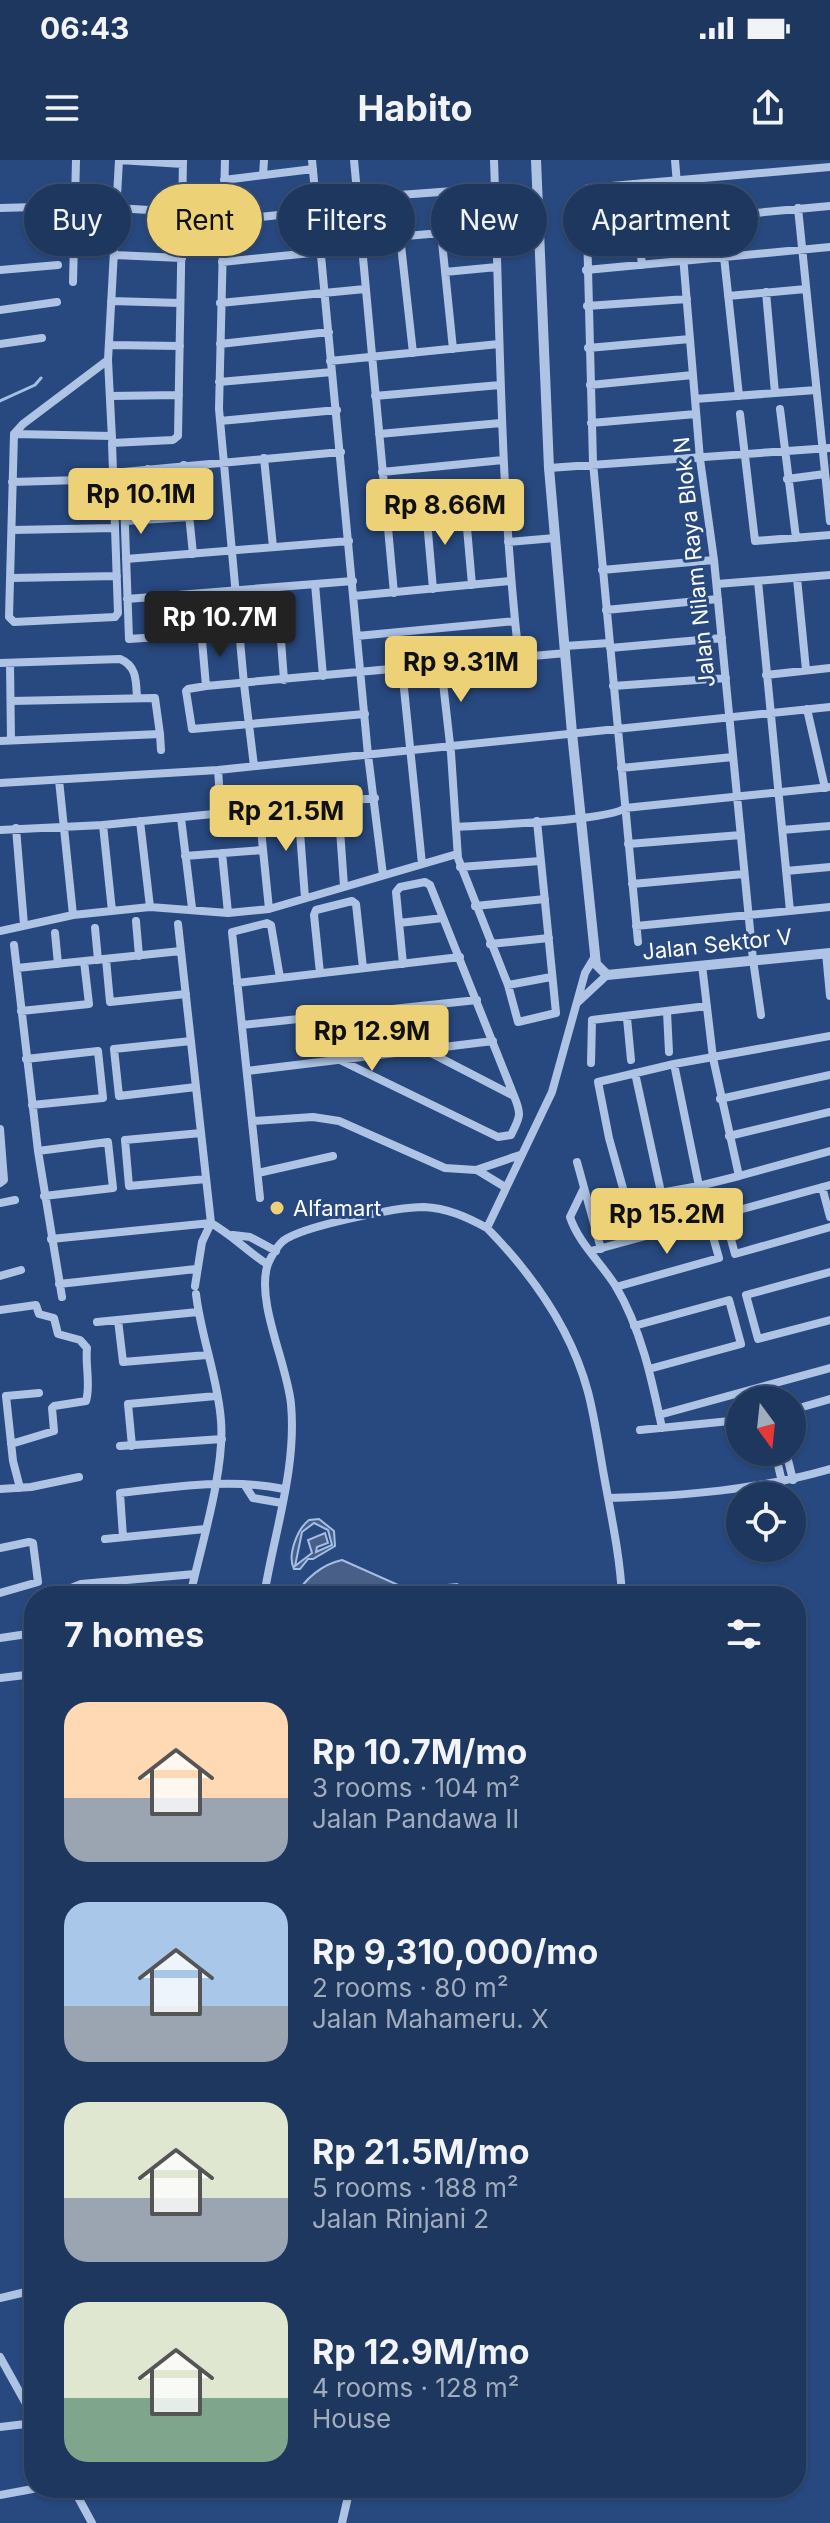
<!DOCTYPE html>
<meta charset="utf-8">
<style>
:root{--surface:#1e375f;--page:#2b4268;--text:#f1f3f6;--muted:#a1acbd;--line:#3c5174;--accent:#ecd176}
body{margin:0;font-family:Inter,sans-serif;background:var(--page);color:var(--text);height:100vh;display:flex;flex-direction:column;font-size:30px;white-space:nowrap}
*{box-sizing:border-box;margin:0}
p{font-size:26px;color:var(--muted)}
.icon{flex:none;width:44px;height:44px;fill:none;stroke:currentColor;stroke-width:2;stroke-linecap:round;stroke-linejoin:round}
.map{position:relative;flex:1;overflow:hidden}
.drawer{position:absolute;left:24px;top:1426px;width:782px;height:912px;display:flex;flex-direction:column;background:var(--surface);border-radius:32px;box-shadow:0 2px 6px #0004,0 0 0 2px var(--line)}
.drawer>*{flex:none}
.hud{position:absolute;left:24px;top:24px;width:782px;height:72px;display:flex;gap:16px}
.needle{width:52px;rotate:165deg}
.fabs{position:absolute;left:726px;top:1226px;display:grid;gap:16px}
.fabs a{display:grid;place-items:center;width:80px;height:80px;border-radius:50%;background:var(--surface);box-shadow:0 2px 6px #0004,0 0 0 2px var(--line);font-size:40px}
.price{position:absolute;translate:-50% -68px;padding:0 18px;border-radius:8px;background:var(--accent);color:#111;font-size:26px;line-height:52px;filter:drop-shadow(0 2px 4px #0008)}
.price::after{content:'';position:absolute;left:50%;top:48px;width:24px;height:18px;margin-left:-12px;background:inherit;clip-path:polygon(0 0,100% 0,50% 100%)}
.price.on{background:#222;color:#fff}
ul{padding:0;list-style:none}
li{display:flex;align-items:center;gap:24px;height:200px;padding:0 40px}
li span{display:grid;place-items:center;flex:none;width:224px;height:160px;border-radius:24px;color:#555}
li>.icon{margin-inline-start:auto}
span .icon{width:96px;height:96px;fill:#fffc;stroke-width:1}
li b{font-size:34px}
h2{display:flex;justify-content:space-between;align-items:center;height:96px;padding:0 40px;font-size:34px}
.pill{padding:0 28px;border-radius:36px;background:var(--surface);box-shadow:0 2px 6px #0004,0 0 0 2px var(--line);font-size:28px;line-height:72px}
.pill.on{background:var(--accent);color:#111}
.status{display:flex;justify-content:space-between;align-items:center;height:56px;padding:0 40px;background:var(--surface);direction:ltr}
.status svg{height:22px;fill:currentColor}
header{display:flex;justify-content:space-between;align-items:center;height:104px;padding:0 40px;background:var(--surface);font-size:36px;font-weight:700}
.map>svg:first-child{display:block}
</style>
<div class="status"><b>06:43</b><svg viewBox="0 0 49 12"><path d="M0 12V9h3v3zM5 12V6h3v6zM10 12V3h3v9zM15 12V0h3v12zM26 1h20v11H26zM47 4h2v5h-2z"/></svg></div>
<header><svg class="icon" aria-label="menu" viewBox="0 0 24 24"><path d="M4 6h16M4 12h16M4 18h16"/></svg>Habito<svg class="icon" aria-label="share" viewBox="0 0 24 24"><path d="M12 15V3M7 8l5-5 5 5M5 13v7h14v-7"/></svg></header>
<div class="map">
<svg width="830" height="2363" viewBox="0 0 830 2363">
<rect width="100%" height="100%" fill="#28497f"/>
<path fill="#486087" stroke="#a4bee5" stroke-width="2" fill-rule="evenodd" d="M 319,1359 L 334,1371 L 335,1386 L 313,1399 L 308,1399 L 300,1409 L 294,1409 C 287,1396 297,1369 309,1360 ZM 314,1363 L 328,1370 L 332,1385 L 316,1392 L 317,1387 L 328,1383 L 325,1373 L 308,1380 L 312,1393 L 295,1406 L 302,1372 Z
M 342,1400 L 407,1429 L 457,1424 L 477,1436 L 296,1436 C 304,1419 323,1404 342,1400 Z"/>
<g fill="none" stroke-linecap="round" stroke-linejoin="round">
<path stroke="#a4bee5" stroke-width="3" d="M 0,241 L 35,225 L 41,218"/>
<path stroke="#afc4e5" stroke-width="8" d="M 119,0 L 108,200 L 23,264 L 14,274 L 9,457 L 14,462 L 115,457 L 118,453 L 112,283 L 173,280 L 178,276 L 183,0
M 119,0 L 183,4
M 225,0 L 219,249 L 244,524 L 254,606
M 312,0 L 368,595 L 383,715
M 354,0 L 394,433
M 494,0 C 500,166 500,332 519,498
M 675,0 L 700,299 L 714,400 L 753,800 L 761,855
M 263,15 L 264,0
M 224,20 L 313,9
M 633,24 L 642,105
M 358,38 L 495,28
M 0,48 L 74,46
M 116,48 L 182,52
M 798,48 L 830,361
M 680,60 L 830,46
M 222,61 L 317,51
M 441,72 L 453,189
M 400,76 L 413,193
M 362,80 L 540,64
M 114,95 L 182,98
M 724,97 L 739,236
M 222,102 L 321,92
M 0,110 L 58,105
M 586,110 L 830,87
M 445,112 L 497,107
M 73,122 L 76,0
M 766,132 L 775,233
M 728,136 L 806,129
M 111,141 L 180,143
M 220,143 L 365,129
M 587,146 L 687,139
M 0,150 L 57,142
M 0,184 L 42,178
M 220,184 L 329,172
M 109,185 L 180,186
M 588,188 L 690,179
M 108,200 L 112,279
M 330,201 L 499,184
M 219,222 L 332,212
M 590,225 L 693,215
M 110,236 L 179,235
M 375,236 L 500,225
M 695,239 L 816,230
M 780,249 L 796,378
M 740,254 L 755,381 L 830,375
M 220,261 L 337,250
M 591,263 L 696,254
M 14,274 L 112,276
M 379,274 L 501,263
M 264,298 L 273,387
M 184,305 L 193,394
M 549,308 L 830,288
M 148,309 L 152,359
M 382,312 L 503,300
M 787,319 L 825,314
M 12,322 L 114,319
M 465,345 L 472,425
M 426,349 L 433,429
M 386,352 L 505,342
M 125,361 L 189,357
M 12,370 L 115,368
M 508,382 L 555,378
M 126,399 L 349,381
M 602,410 L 714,400
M 11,418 L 117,416
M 797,418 L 806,510
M 758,421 L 790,751
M 315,424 L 323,516
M 717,424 L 830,415
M 277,428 L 284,520
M 198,435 L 206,526
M 354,436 L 510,421
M 127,439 L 353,421
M 606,450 L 718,439
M 201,474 L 129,479 L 123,312 L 341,292
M 357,476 L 515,461
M 565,486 L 609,483
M 610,488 L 722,478
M 0,503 L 120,499 C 137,506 136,521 137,538
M 10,503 L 11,580
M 441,505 L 451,593 L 458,698 L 508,825 L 551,817
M 402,509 L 422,704
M 766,515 L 830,508
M 613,526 L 726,518
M 807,549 L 825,628
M 365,554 L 192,569 L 186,531 L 188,529 L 206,526 L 566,493
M 160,574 L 161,590
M 0,581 L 160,574 L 155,538 L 11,541
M 621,608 L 733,597
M 218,610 L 221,652
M 59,620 L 73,755
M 0,623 L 218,610 L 830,547
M 338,642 L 344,726
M 298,646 L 305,738
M 259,650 L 269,749
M 181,658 L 192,748
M 140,661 L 150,747
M 103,665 L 112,751
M 456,667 C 484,665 609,661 625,648 L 830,627
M 16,668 L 24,765
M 0,670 L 103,665 L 375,638
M 782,670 L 830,666
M 628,684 L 741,675
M 222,693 L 228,753
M 185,696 L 262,690
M 460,707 L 540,701
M 786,711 L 830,707
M 632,724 L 744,714
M 475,746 L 545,739
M 136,761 L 139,796
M 178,764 L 211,1063 L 202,1082 L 195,1126
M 636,766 L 830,747
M 95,768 L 98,800
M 0,771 L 73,755 L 150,747 L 228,753 L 269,749 L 457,694
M 55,773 L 58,804
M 638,782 L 593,303 L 586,31 L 588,28 L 830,7
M 490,784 L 549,778
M 14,785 L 38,991 L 62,1137
M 826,793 L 830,836
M 106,799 L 110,842 L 186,834
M 403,804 L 399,763 L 443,758
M 702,805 L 713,898 L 739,1016 L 830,991
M 17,808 L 181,791
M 320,813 L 314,755 L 316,750 L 352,741 L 356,744 L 363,808
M 237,823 L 460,797
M 508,825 L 518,862 L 556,853 L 537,661
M 578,842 L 607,815
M 21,851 L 89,844 L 84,801
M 667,852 L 669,892
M 627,858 L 631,900
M 242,865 L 477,840
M 191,881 L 114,889 L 119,936 L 196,927
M 425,890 L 514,936
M 26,899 L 98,891 L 103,938 L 32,945
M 342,901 L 498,977 L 511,975 C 520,957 522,955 514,936 L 430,725 L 425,722 L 400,727 L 396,732 L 399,763
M 591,903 L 592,860 L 707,846
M 674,904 L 699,1026
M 247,911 L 493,881
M 635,913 L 661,1032
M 720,939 L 830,915
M 253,961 L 313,957 L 339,961 L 445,1008 L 476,1010 L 520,995
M 0,969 L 4,1020 L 0,1023
M 201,973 L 125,980 L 129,1026 L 206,1019
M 729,976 L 830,952
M 38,991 L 108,982 L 113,1028 L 44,1036
M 577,1002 L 601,1089
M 477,1010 L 505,1027
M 258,1013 L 333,996
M 739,1016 L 699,1026 L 626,1039 L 609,978 L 598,922 L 674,904 L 830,876
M 830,1025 L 724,1054 L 735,1094 L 830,1067
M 822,1027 L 830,1057
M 584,1028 L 570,1057 C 578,1082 601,1103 615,1125 C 641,1168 652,1220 662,1268
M 260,1038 L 232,772 L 267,763 L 271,765 L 280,818
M 0,1043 L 15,1040
M 487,1068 C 532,1114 571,1168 588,1232 C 595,1259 599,1288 604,1316 C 611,1355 620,1396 622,1436
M 233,1075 L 250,1077 L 276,1091
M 51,1079 L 211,1063 C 232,1075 247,1091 267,1104
M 591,1091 L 708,1059 L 719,1098 L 616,1127
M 830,1112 L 746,1135 L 758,1179 L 830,1160
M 0,1116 L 21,1110
M 59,1124 L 196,1109
M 0,1150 L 36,1145 L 39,1154 L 54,1158 L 58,1174 L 80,1180 L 87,1188 C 85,1205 91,1225 86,1241 L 54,1246 L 52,1248 L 54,1271 L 11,1284
M 118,1160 L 123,1202 L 207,1195
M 97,1162 L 198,1152
M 634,1166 L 729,1140 L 741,1184 L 649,1209
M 764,1226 L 768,1240
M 792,1250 L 830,1239
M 659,1255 L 830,1208
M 640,1270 L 740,1260
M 120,1286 L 222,1279
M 132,1286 L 128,1244 L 216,1236
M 775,1292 L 782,1322
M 786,1292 L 793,1320
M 246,1327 L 253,1338 L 282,1343
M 20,1328 L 13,1301 L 6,1236 L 39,1233
M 0,1329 L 31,1327 L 79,1317
M 608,1338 C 684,1336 757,1330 830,1309
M 123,1377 L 120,1333 C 175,1327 231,1318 284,1329
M 105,1379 L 205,1369
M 0,1388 L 29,1382 L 33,1383 L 38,1422 L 0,1433
M 71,1436 L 71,1428 L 81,1424 L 195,1414
M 190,1436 C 201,1386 225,1310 221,1261 C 218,1218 201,1177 196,1134
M 264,1436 C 274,1373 297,1308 291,1244 C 287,1204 257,1144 267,1107 C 269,1100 277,1086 283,1081 C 302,1066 398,1047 424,1047 C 447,1048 467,1057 487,1068 L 552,932 L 585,813 L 594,798
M 0,1478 L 34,1473
M 0,1518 L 34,1514
M 0,2138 L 34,2130
M 0,2197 L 34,2258
M 0,2267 L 34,2263
M 73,2328 L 92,2363
M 0,2335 L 38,2328
M 342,2363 L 350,2328"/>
<path stroke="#afc4e5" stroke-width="10" d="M 536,0 L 549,308 L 572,573 L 596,804 L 607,815 L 830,793"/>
</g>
<circle fill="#ecd176" stroke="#28497f" stroke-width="3" cx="277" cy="1048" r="8"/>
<g text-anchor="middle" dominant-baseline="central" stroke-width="6" stroke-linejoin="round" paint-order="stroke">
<g font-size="22" fill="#fff" stroke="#28497f">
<text transform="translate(694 402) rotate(-96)">Jalan Nilam Raya Blok N</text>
<text transform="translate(717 784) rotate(-6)">Jalan Sektor V</text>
</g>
<g font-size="22" fill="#fff" stroke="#28497f" text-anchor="start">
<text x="293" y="1048">Alfamart</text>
</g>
</g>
</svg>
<div class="fabs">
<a><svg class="needle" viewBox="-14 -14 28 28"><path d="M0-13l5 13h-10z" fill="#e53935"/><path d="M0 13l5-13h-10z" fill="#a1acbd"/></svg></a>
<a><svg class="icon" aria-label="locate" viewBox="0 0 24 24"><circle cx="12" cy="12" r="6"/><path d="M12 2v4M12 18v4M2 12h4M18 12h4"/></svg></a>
</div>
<b class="price" style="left:141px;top:376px">Rp 10.1M</b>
<b class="price" style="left:445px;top:387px">Rp 8.66M</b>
<b class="price on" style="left:220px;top:499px">Rp 10.7M</b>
<b class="price" style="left:461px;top:544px">Rp 9.31M</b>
<b class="price" style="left:286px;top:693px">Rp 21.5M</b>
<b class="price" style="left:372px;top:913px">Rp 12.9M</b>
<b class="price" style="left:667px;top:1096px">Rp 15.2M</b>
<div class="hud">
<a class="pill">Buy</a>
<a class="pill on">Rent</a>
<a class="pill">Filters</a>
<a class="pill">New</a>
<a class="pill">Apartment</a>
</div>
<section class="drawer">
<h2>7 homes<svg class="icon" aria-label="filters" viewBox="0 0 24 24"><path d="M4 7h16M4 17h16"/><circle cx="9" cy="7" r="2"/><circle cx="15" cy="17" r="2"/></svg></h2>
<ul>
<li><span style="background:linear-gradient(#ffd9b3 60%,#9aa5b1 0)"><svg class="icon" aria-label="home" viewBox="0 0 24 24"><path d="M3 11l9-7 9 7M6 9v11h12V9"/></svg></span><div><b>Rp 10.7M/mo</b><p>3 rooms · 104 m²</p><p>Jalan Pandawa II</p></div></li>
<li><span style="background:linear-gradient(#a9c7e8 65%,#9aa5b1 0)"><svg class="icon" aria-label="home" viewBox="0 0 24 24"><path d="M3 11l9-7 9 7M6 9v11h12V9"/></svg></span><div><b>Rp 9,310,000/mo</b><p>2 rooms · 80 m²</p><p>Jalan Mahameru. X</p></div></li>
<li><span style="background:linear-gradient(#dfe7d0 60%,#9aa5b1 0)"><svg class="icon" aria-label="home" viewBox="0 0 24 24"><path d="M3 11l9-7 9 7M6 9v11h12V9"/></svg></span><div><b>Rp 21.5M/mo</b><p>5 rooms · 188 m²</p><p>Jalan Rinjani 2</p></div></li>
<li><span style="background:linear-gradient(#dfe7d0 60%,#7fa58c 0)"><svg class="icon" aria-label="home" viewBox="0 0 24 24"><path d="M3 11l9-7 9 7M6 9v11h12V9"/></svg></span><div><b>Rp 12.9M/mo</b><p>4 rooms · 128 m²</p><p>House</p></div></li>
</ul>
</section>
</div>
